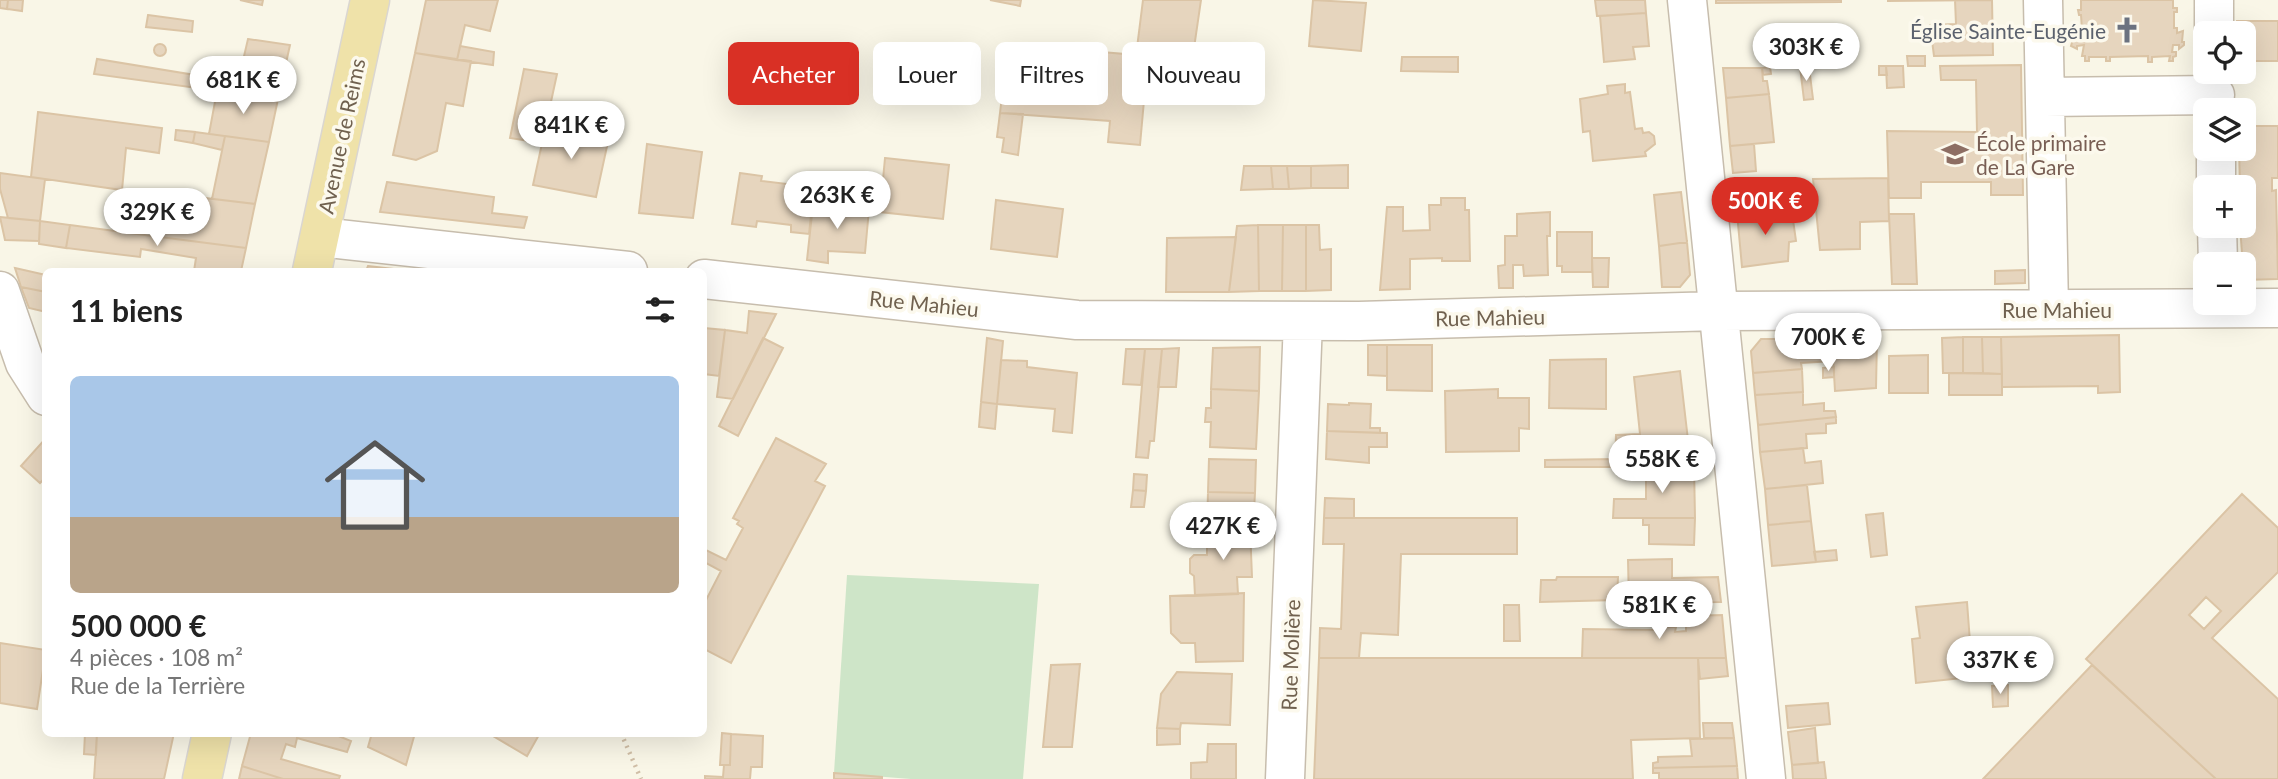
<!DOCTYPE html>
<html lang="fr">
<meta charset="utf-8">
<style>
:root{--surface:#fff;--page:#f2f2f2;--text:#222;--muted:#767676;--line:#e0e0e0;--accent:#d93025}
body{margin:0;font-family:Lato,sans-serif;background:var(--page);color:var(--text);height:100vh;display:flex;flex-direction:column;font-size:26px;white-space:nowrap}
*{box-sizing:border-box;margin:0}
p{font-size:23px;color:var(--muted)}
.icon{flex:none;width:38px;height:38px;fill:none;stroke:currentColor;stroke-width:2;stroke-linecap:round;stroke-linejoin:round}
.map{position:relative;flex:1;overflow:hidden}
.panel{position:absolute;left:42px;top:268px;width:665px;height:469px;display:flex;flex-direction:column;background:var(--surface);border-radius:10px;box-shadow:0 7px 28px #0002}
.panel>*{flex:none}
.top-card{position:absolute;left:728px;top:42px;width:665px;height:63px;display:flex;gap:14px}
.fabs{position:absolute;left:2193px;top:21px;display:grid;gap:14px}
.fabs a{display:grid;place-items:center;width:63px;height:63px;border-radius:10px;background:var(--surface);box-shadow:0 7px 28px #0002;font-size:35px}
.price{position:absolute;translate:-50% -60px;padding:0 16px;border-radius:24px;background:#fff;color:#222;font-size:23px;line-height:46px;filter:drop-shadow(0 2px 4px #0008)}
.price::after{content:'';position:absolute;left:50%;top:42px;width:21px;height:16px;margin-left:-10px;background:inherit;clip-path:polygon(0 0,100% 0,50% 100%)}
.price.current{background:var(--accent);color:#fff}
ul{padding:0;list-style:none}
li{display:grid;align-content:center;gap:14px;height:371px;padding:0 28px}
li+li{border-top:2px solid var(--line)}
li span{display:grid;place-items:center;height:217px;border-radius:10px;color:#555}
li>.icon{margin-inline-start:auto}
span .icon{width:126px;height:126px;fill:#fffc;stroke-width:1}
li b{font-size:30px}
h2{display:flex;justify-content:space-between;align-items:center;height:84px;padding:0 28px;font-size:30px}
.tag{padding:0 24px;border-radius:10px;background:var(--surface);box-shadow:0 7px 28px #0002;font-size:24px;line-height:63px}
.tag.current{background:var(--accent);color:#fff}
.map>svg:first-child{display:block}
</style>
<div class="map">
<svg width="2278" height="779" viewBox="0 0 2278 779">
<rect width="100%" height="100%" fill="#f9f6e7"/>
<path fill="#cee5c8" d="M 847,575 L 1039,584 L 1023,779 L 911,779 L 834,773 Z"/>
<path fill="#e6d5be" stroke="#dbc4a5" stroke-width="2" fill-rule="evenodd" d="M 0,0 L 8,0 L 7,9 L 0,8 Z
M 8,0 L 23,0 L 22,11 L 7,9 Z
M 240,0 L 263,0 L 262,5 Z
M 426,0 L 498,0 L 490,31 L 465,25 L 457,60 L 415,53 Z
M 990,0 L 1021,0 L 1020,6 Z
M 1143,0 L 1201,0 L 1193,55 L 1137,48 Z
M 1313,0 L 1366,3 L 1361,51 L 1309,46 Z
M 1595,0 L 1645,0 L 1646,13 L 1597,16 Z
M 1716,0 L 1841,0 L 1841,2 L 1716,3 Z
M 1888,0 L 1992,0 L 1888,1 Z
M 1955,0 L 1992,0 L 1993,55 L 1934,56 L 1930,25 L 1956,24 Z
M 2081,0 L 2173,0 L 2173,8 L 2177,8 L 2177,12 L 2174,12 L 2174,28 L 2177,28 L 2177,33 L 2183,31 L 2182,42 L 2184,42 L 2184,45 L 2179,49 L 2179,45 L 2173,45 L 2172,52 L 2176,52 L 2176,56 L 2173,57 L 2173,61 L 2169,61 L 2170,56 L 2152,57 L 2152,62 L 2148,62 L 2148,56 L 2110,57 L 2110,61 L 2106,61 L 2106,57 L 2089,57 L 2089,61 L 2085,61 L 2085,56 L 2082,56 L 2084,45 L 2077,46 L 2077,49 L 2071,46 L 2074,36 L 2071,36 L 2071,32 L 2078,34 L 2078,30 L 2082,30 L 2081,15 L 2079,15 L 2078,10 L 2081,10 Z
M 1646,13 L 1649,46 L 1633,47 L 1635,59 L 1604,62 L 1600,16 Z
M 148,15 L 193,21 L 192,32 L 146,27 Z
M 2237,21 L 2278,21 L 2278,61 L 2244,61 L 2244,33 L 2237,33 Z
M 248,39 L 290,45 L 278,99 L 94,74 L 97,59 L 238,82 Z
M 1008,44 L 1148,56 L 1140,145 L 1108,142 L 1110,121 L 1000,113 Z
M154 50a6 6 0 1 1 12 0a6 6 0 1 1-12 0Z
M 460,46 L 494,52 L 493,65 L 457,60 Z
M 415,53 L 471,61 L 463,106 L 446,103 L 437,151 L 416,160 L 393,155 Z
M 1907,56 L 1925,56 L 1925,66 L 1908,66 Z
M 1402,57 L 1458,57 L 1458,72 L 1401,71 Z
M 2021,65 L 2023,195 L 1991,195 L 1991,182 L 1921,182 L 1921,198 L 1889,198 L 1887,131 L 1977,132 L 1976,80 L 1941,80 L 1940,66 Z
M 1879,66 L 1886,66 L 1887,75 L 1879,75 Z
M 1886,66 L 1903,66 L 1904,87 L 1887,88 Z
M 1770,67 L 1771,74 L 1763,75 L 1762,68 Z
M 1800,67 L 1809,67 L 1813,99 L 1804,100 Z
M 1723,68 L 1762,68 L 1763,81 L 1767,81 L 1769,94 L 1726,98 Z
M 524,69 L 557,74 L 542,143 L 510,138 Z
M 1625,84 L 1625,93 L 1630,92 L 1635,129 L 1642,128 L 1643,133 L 1649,132 L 1654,136 L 1655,144 L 1645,152 L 1646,156 L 1593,161 L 1590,131 L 1583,132 L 1580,99 L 1608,94 L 1607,86 Z
M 217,91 L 278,99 L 269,142 L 209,134 Z
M 1769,94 L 1774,142 L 1730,146 L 1726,98 Z
M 38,112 L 162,128 L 159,153 L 126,148 L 122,190 L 31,177 Z
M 1000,113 L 1023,114 L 1018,155 L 1002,152 L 1004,138 L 997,137 Z
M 546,125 L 609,137 L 596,197 L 533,185 Z
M 2244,126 L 2278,126 L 2278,178 L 2272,178 L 2272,191 L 2276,190 L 2278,279 L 2244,280 L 2240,226 L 2244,226 L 2244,187 L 2240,187 L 2239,149 L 2244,149 Z
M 176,130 L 195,132 L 193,143 L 175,140 Z
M 195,132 L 225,136 L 222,150 L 193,143 Z
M 225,136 L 269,142 L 255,204 L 212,199 Z
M 647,144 L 702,152 L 693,218 L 639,213 Z
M 1754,144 L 1756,171 L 1733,173 L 1730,146 Z
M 885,158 L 949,165 L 943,219 L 880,212 Z
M 1348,165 L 1348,188 L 1311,188 L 1311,166 Z
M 1244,166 L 1271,166 L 1273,189 L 1241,190 Z
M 1271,166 L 1287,166 L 1289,189 L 1273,189 Z
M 1287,166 L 1311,166 L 1311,188 L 1289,189 Z
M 0,173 L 45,179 L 40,221 L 8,218 L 0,189 Z
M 740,173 L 762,176 L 761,181 L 795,185 L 796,176 L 815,178 L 809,234 L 791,232 L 791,225 L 757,221 L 756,227 L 732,224 Z
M 1888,178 L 1889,221 L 1860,222 L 1860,249 L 1820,250 L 1813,179 Z
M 387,182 L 494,197 L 492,213 L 527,217 L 524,228 L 380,212 Z
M 155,192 L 255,204 L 246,248 L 152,236 L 153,215 L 176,219 L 175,227 L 200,230 L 201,219 L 208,220 L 210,210 L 178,204 L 176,212 L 154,209 Z
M 1681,192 L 1687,242 L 1659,246 L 1654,195 Z
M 1441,198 L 1465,198 L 1465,210 L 1469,210 L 1470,261 L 1442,261 L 1442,258 L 1410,259 L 1410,289 L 1380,290 L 1387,207 L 1403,207 L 1403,231 L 1430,230 L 1429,205 L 1441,205 Z
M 996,200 L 1063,209 L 1057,257 L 991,249 Z
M 813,205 L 869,209 L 865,253 L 828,251 L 828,263 L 807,260 Z
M 154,209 L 176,212 L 176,219 L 153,215 Z
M 1786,209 L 1786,221 L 1793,220 L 1796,241 L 1789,242 L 1788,261 L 1742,267 L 1737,213 Z
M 1550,212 L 1550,236 L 1547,236 L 1548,275 L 1524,276 L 1523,265 L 1513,265 L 1513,288 L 1499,288 L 1498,266 L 1505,265 L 1505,236 L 1517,236 L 1517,214 Z
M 1889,214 L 1914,214 L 1917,284 L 1892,284 Z
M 0,217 L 40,221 L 39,241 L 5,240 Z
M 40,221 L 70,225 L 66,248 L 39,244 Z
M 70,225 L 152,236 L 246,248 L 241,271 L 194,271 L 196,258 L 141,249 L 140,257 L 66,248 Z
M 1258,225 L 1259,291 L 1229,292 L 1237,226 Z
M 1258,225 L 1283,225 L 1282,291 L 1259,291 Z
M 1283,225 L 1306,225 L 1306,291 L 1282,291 Z
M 1306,225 L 1319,225 L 1320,250 L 1331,249 L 1331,290 L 1306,291 Z
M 1557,232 L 1592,232 L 1592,272 L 1562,272 L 1562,266 L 1557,266 Z
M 1236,237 L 1229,292 L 1166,292 L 1167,238 Z
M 1687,242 L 1690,275 L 1680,287 L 1662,287 L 1659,246 Z
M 1592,258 L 1609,258 L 1608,287 L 1593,287 Z
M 368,266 L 411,271 L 366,271 Z
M 15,268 L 46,275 L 46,292 L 21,287 Z
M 2025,270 L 2025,283 L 1995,284 L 1995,271 Z
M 21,287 L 46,292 L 46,312 L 29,308 Z
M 749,311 L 776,314 L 733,399 L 717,397 L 725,330 L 747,333 Z
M 704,328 L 725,330 L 719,376 L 704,374 Z
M 2119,335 L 2120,392 L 2098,393 L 2098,386 L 2002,387 L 2001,337 Z
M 1963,337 L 1963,373 L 1943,373 L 1942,338 Z
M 1963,337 L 1982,337 L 1983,373 L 1963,373 Z
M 1982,337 L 2001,337 L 2002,374 L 1983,373 Z
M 763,338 L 783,348 L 738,436 L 719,426 Z
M 987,338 L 1003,341 L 997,404 L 981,402 Z
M 1761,339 L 1832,339 L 1833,361 L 1801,363 L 1802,369 L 1753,373 L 1751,351 Z
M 1832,339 L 1877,339 L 1876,388 L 1835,391 Z
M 1368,345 L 1387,345 L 1387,376 L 1368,375 Z
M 1387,345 L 1432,345 L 1432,391 L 1387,390 Z
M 1260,347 L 1259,391 L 1211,389 L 1213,348 Z
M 1179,348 L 1176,387 L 1158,387 L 1162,349 Z
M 1126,349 L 1145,349 L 1141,385 L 1123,384 Z
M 1145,349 L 1162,349 L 1154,441 L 1150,441 L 1148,458 L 1136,457 Z
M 1928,355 L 1928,393 L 1889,393 L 1889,356 Z
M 1606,359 L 1606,409 L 1549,408 L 1550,360 Z
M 1001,360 L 1027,361 L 1027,367 L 1077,373 L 1072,433 L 1053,431 L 1055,409 L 997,404 Z
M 1834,367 L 1834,377 L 1823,378 L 1823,368 Z
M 1802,369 L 1803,392 L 1755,395 L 1753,373 Z
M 1680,371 L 1688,440 L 1641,445 L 1643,466 L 1615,467 L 1616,435 L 1640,434 L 1634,377 Z
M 1949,373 L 2002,374 L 2002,395 L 1949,395 Z
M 1211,389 L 1259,391 L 1256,449 L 1210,447 L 1211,422 L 1205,422 L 1206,408 L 1211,408 Z
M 1498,389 L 1498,398 L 1529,398 L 1529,429 L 1519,428 L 1519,451 L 1446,452 L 1445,391 Z
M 1803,392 L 1803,405 L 1824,403 L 1824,411 L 1835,411 L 1836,417 L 1758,425 L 1755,395 Z
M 981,402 L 997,404 L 995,429 L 979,427 Z
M 1349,403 L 1371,404 L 1370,428 L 1380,428 L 1380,433 L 1327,431 L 1328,404 L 1349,405 Z
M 1836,417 L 1836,423 L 1826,424 L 1826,433 L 1806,434 L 1807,448 L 1760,452 L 1758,425 Z
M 1327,431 L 1387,433 L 1387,447 L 1369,447 L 1369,463 L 1326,459 Z
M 46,438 L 46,477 L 40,483 L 21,466 Z
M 776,438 L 826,464 L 815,481 L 825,486 L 731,663 L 704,649 L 704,604 L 721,571 L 704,562 L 704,549 L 726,560 L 743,528 L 737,524 L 739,521 L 733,518 Z
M 1803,448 L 1805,463 L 1821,461 L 1823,483 L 1765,489 L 1760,452 Z
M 1209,459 L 1256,460 L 1255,493 L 1208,492 Z
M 1616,459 L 1615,467 L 1545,467 L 1545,460 Z
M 1646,466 L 1694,466 L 1695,518 L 1613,518 L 1614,499 L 1646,499 Z
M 1134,474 L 1147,475 L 1146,491 L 1133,490 Z
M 1807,485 L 1811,521 L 1768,525 L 1765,489 Z
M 1133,490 L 1146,491 L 1144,507 L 1131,507 Z
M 1208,492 L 1255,493 L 1253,527 L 1207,528 Z
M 2242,494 L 2278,528 L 2278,572 L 2212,638 L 2278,699 L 2278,779 L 2216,779 L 2086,659 ZM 2206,597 L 2221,611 L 2204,629 L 2189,615 Z
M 1325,498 L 1354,499 L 1354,518 L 1324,518 Z
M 1883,513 L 1887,555 L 1871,557 L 1866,515 Z
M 1324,518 L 1517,518 L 1517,554 L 1401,554 L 1398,635 L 1361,633 L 1359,658 L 1319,658 L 1320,628 L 1341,629 L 1344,544 L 1323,544 Z
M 1643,518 L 1695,518 L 1694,545 L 1649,544 L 1649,525 L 1643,525 Z
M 1811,521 L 1816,562 L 1772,566 L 1768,525 Z
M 1250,527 L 1252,577 L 1237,577 L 1238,594 L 1195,596 L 1194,576 L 1190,573 L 1190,559 L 1194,555 L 1207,555 L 1207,528 Z
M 1836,550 L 1837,560 L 1816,562 L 1814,552 Z
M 1672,559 L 1672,578 L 1718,577 L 1721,602 L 1629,603 L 1628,560 Z
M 1557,577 L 1618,577 L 1617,600 L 1540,602 L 1541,580 L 1556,580 Z
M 1244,593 L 1243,661 L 1196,662 L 1195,643 L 1181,643 L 1171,633 L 1170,596 Z
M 1967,602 L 1970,642 L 1967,643 L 1971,677 L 1916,683 L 1912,639 L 1920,638 L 1916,607 Z
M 1504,605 L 1519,605 L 1520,641 L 1504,641 Z
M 1722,615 L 1726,658 L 1582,658 L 1583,629 L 1658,630 L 1661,627 L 1676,627 L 1675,632 L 1686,631 L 1686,616 Z
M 0,643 L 46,650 L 37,709 L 0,703 Z
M 1319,658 L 1698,658 L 1700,738 L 1631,740 L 1633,779 L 1314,779 Z
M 1698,658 L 1726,658 L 1728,676 L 1700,679 Z
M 1080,664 L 1072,747 L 1043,747 L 1051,665 Z
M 2092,665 L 2216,779 L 1983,779 Z
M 1177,672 L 1232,674 L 1230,725 L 1181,723 L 1180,729 L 1157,728 L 1161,694 Z
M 2008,685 L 2008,706 L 1993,707 L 1992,686 Z
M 1828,703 L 1830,724 L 1788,728 L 1786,706 Z
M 1703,723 L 1732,723 L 1734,738 L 1704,738 Z
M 1157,728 L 1180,729 L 1180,744 L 1157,745 Z
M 1815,728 L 1818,763 L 1792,765 L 1788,732 Z
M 85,733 L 97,733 L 96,755 L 84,754 Z
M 97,733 L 174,733 L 164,779 L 94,779 Z
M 251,733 L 331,733 L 351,741 L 347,752 L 297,738 L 295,747 L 286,744 L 281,759 L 340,776 L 339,779 L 283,779 L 242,766 Z
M 372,733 L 415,733 L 406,765 L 368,747 Z
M 488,733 L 540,733 L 527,756 Z
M 722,733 L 731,734 L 730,765 L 720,765 Z
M 731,734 L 763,736 L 762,767 L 751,767 L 750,779 L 705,779 L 705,776 L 723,777 L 724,765 L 730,765 Z
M 1734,738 L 1737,766 L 1653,768 L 1653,763 L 1658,762 L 1658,757 L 1692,756 L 1690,739 Z
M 1208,744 L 1236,744 L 1236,779 L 1191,779 L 1191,763 L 1207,762 Z
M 1824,762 L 1826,779 L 1793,779 L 1792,765 Z
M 242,766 L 283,779 L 239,779 Z
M 1737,766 L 1738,779 L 1659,779 L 1659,773 L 1653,773 L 1653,768 Z
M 834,773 L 882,777 L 882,779 L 834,779 Z"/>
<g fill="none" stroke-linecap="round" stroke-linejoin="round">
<g stroke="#c7bdad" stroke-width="41">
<path id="minor" d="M 1687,0 L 1766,779
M 2043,0 L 2049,309
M 2214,0 L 2214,33
M 2045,97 L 2215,95
M 2216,149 L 2216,187
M 2217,226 L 2218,264
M 320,237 L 628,271
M 704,279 L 1077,320 L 1359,321 L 1718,311 L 2278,308
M 0,291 L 25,363 L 46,396
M 1285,779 L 1303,321"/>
</g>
<g stroke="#dad6d1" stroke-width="41">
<path id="major" d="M 312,271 L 370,0
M 202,779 L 212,733"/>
</g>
<path stroke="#d0bea6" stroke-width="4.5" stroke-dasharray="2 5" stroke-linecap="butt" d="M 621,733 L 641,779"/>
<use href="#minor" stroke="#fff" stroke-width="38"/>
<use href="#major" stroke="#efe2a9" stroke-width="38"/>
</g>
<defs>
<g id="church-bare" transform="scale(2.1)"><path d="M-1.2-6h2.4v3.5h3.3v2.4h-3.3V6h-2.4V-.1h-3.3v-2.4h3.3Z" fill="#6b7280" stroke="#fcf9ed" stroke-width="2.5" paint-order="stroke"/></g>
<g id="school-bare" transform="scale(2.1)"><path d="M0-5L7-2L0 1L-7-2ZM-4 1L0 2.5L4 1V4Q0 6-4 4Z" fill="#8d6e63" stroke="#fcf9ed" stroke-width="2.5" paint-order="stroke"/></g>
</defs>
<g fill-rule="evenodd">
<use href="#church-bare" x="2127" y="30"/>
<use href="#school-bare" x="1955" y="154"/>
</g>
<g text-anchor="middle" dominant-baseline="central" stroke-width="7" stroke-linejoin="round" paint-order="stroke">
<g font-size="21" fill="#5b616d" stroke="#fcf9ed" text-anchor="end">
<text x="2106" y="30">Église Sainte-Eugénie</text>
</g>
<g font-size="21" fill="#70614f" stroke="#fcf9ed">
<text transform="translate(341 136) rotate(-78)">Avenue de Reims</text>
<text transform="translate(924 303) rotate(6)">Rue Mahieu</text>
<text x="2057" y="309">Rue Mahieu</text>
<text transform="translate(1490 317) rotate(-1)">Rue Mahieu</text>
<text transform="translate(1290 655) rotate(-88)">Rue Molière</text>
</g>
<g font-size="21" fill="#785e54" stroke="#fcf9ed" text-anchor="start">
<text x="1976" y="142">École primaire<tspan x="1976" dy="24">de La Gare</tspan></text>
</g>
</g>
</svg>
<div class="fabs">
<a><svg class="icon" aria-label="locate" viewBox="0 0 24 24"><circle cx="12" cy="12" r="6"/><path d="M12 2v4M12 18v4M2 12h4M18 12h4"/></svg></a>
<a><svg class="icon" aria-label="layers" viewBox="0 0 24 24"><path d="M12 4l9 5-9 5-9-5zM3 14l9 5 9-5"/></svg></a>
<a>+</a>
<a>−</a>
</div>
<b class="price" style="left:1806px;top:83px">303K €</b>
<b class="price" style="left:243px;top:116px">681K €</b>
<b class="price" style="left:571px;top:161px">841K €</b>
<b class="price" style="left:837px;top:231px">263K €</b>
<b class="price current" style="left:1765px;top:237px">500K €</b>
<b class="price" style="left:157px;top:248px">329K €</b>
<b class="price" style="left:1828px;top:373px">700K €</b>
<b class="price" style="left:1662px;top:495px">558K €</b>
<b class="price" style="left:1223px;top:562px">427K €</b>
<b class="price" style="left:1659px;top:641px">581K €</b>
<b class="price" style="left:2000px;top:696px">337K €</b>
<div class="top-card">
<a class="tag current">Acheter</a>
<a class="tag">Louer</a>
<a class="tag">Filtres</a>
<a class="tag">Nouveau</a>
</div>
<section class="panel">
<h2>11 biens<svg class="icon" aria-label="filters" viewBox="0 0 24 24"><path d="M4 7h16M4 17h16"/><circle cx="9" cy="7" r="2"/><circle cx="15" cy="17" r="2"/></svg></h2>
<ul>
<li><span style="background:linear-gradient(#a9c7e8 65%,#b9a48a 0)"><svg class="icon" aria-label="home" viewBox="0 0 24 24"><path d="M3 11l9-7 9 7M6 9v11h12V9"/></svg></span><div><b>500 000 €</b><p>4 pièces · 108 m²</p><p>Rue de la Terrière</p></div></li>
</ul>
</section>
</div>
